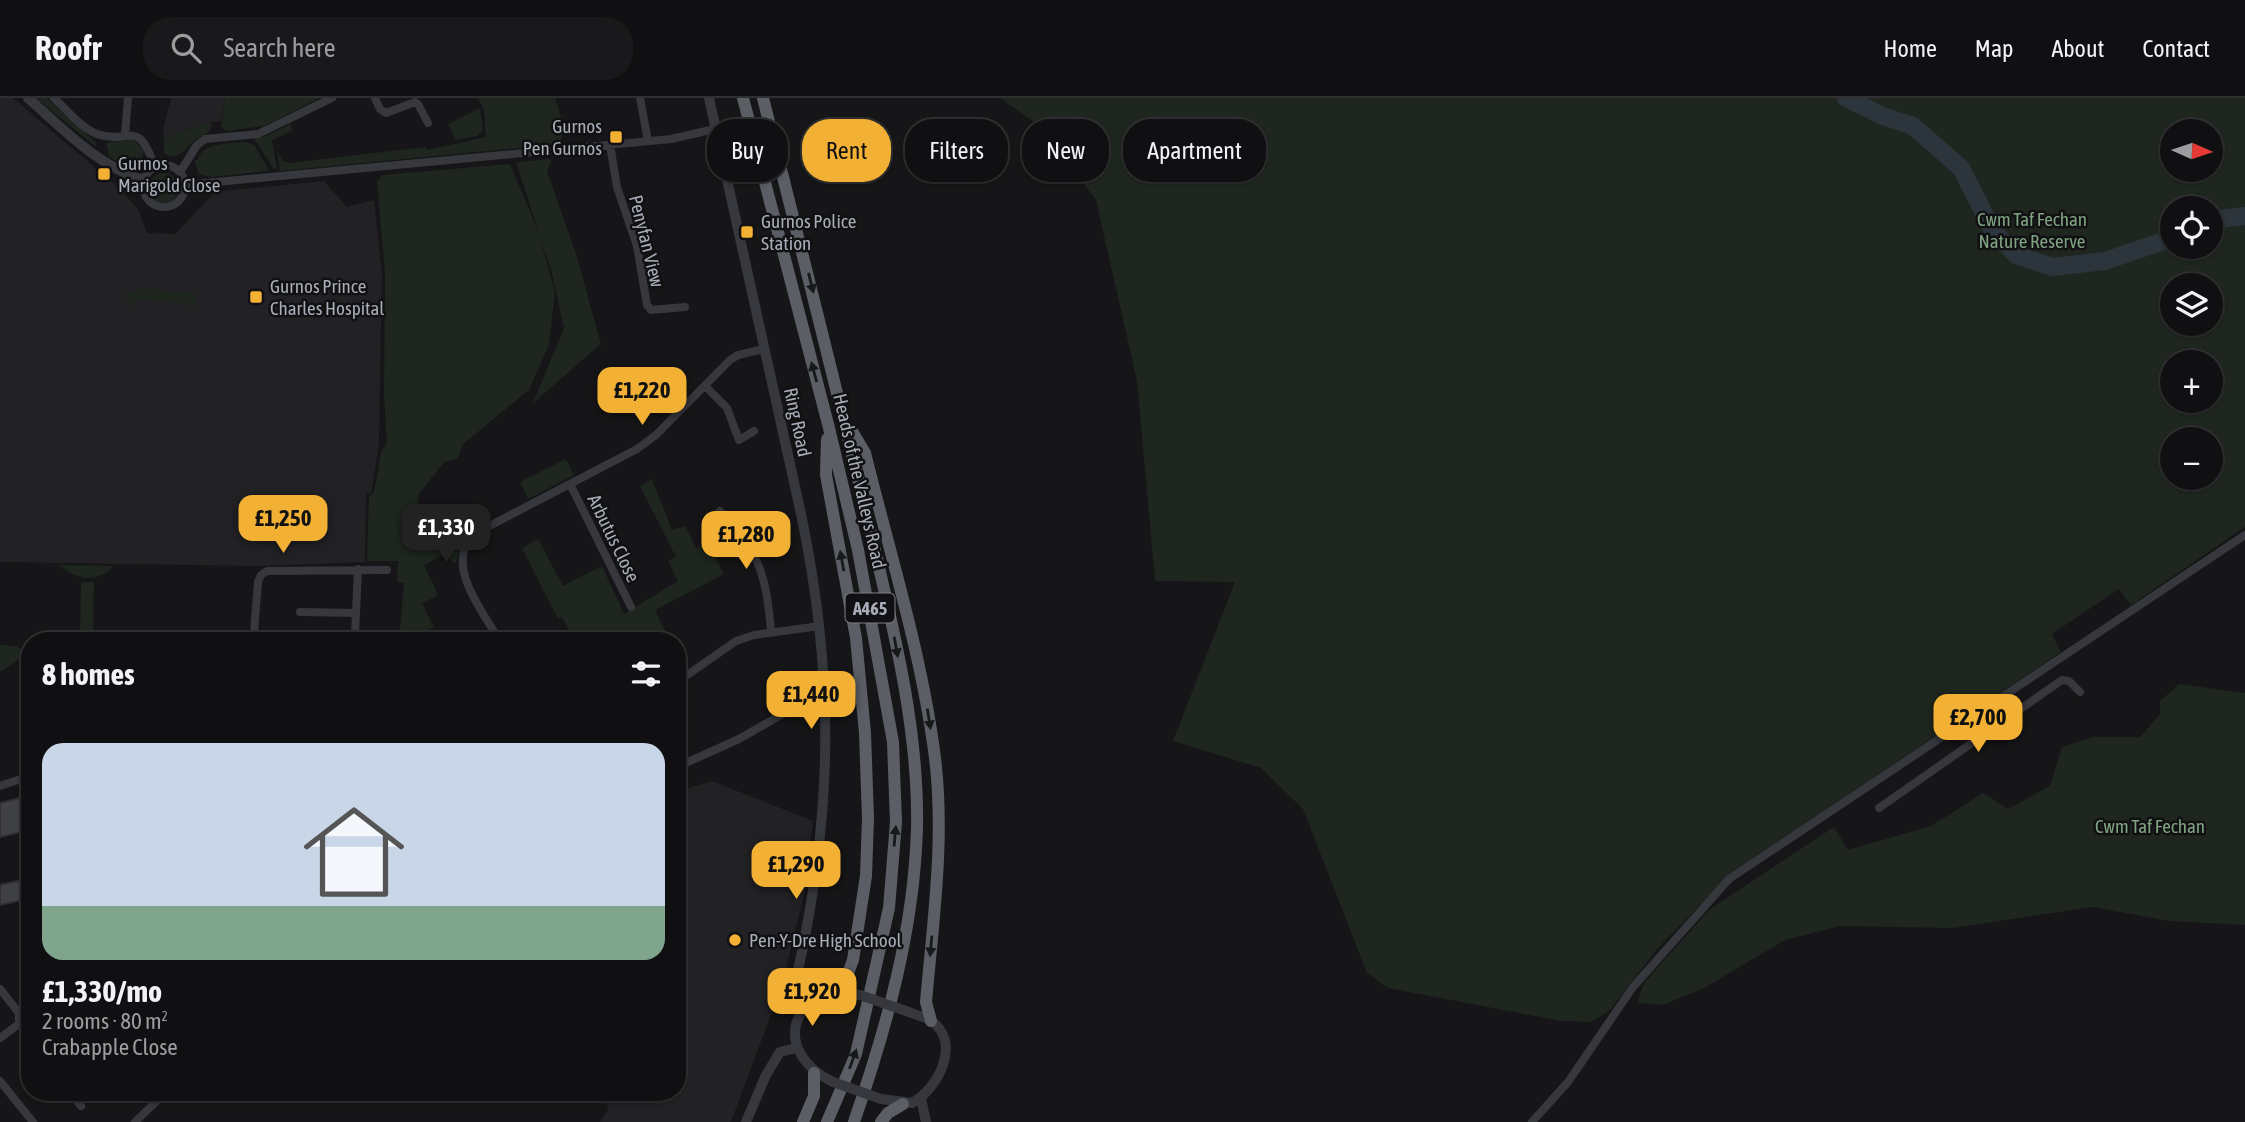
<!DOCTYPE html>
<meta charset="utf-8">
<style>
:root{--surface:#101012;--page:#19191b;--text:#f1f3f6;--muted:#9c9d9f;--line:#303032;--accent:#f2b134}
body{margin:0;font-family:"Asap Condensed",sans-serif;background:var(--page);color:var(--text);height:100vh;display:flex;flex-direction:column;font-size:26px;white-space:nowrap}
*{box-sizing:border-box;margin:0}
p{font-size:23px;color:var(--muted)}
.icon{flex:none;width:38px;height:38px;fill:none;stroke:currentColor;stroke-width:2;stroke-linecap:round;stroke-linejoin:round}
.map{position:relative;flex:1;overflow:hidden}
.sheet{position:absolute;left:21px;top:534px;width:665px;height:469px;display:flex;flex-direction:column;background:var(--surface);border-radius:28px;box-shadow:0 2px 5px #0004,0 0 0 2px var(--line)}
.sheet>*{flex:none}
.top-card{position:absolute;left:707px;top:21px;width:665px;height:63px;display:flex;gap:14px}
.needle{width:46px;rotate:93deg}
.fabs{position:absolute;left:2160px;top:21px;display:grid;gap:14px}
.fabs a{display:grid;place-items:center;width:63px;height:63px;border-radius:50%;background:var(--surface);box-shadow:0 2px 5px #0004,0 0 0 2px var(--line);font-size:35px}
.price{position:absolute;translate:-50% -60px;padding:0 16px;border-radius:14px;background:var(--accent);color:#111;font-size:23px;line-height:46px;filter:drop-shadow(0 2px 4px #0008)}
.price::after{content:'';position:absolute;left:50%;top:42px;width:21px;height:16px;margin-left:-10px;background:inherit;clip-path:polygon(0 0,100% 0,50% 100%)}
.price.on{background:#222;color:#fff}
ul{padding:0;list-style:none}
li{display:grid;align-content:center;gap:14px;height:371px;padding:0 21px}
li+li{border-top:2px solid var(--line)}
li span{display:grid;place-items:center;height:217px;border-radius:21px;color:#555}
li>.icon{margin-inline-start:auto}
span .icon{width:126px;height:126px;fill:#fffc;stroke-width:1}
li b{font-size:30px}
h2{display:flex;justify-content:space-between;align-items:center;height:84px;padding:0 21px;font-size:30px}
.chip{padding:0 24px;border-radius:28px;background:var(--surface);box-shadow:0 2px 5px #0004,0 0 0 2px var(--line);font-size:24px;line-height:63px}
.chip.on{background:var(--accent);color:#111}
header{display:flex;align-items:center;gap:42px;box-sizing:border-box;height:98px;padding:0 35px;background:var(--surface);border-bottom:2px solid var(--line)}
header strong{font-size:33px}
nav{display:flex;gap:38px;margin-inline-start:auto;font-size:24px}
.search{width:490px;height:63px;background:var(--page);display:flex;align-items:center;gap:18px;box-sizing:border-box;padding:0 24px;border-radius:28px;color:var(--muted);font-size:26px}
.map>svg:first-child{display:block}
</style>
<header>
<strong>Roofr</strong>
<div class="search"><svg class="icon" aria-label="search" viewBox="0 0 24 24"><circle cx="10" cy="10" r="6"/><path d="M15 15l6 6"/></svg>Search here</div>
<nav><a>Home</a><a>Map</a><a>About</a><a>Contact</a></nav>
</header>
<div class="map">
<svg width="2245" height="1024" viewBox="0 0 2245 1024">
<rect width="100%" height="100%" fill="#161618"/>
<path fill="#222225" d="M 0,0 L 13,0 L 119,90 L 138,111 L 147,135 L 175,136 L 215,94 L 324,83 L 347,109 L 374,102 L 382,177 L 380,280 L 379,347 L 371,395 L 366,395 L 365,464 L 257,468 L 0,464 Z
M 171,0 L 225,0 L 221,24 L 212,23 L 164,41 L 163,32 Z
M 712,683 L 813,723 L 804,797 L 782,887 L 731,1024 L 600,1024 L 608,1012 L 605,994 L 677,994 L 677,693 Z"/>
<path fill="#1e261f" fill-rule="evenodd" d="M 36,0 L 47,0 L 95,44 L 96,49 Z
M 225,0 L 320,0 L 264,28 L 226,33 L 221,29 Z
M 478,0 L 555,0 L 565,31 L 559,46 L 280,73 L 277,53 L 283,63 L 289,65 L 425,49 L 427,52 L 486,39 L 484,12 Z
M 1000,0 L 2245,0 L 2245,429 L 2131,507 L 2119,491 L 2052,536 L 2061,554 L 1730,776 L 1658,850 L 1609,913 L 1591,924 L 1561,923 L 1388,890 L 1367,875 L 1303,711 L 1261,670 L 1173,643 L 1235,484 L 1155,483 L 1137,283 L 1096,102 L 1041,29 ZM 2172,33 L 2210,33 L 2210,72 L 2172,72 ZM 2172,110 L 2210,110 L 2210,149 L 2172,149 ZM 2172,187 L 2210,187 L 2210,226 L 2172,226 ZM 2172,264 L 2210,264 L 2210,303 L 2172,303 ZM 2172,341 L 2210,341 L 2210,380 L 2172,380 Z
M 480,10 L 483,32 L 477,38 L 456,42 L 448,26 Z
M 212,23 L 210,32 C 206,37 201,38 196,41 C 185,49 180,65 164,55 L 164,41 Z
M 290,26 L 293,32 L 272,42 L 277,71 L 274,71 L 254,41 L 269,37 Z
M 132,41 L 144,51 L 141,65 C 129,72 119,65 109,58 L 106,45 Z
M 247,44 L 255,48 L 269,73 L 212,79 L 199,76 L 194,62 L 198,62 C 202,43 231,46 247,44 Z
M 552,61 L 547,73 L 576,156 L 601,246 L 533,305 L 564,230 L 551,171 L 540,140 L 555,194 L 549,247 L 529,292 L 463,346 L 458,361 L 444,364 L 419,396 L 417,416 L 432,425 L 442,446 L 469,433 L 460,447 L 456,464 L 453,466 L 447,455 L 424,467 L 438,497 L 422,506 L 434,529 L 423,535 L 428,542 L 399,542 L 404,485 L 397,484 L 398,463 L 367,463 L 369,399 L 374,394 L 381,354 L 387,345 L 384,298 L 385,175 L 377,84 L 382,77 L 510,66 L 539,135 L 516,64 Z
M149 90a15 15 0 1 1 30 0a15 15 0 1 1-30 0Z
M 136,192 L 195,193 L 195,209 L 189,209 L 188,204 L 132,203 L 131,212 L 125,201 L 130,194 Z
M 566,361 L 574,377 L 528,401 L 520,384 Z
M 652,381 L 672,432 L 685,428 L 696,450 L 728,434 L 734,439 L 711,451 L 724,476 L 657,511 L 656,515 L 670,542 L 574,542 L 562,519 L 558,521 L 522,450 L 538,441 L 563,488 L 602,468 L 624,516 L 678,483 L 668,463 L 676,459 L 640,388 Z
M 59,467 L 114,468 C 97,486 77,482 59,467 Z
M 81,484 L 94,484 L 93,542 L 80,542 Z
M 0,547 L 16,548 L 28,555 L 0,574 Z
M 2179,586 L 2245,595 L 2245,827 L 2170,823 L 2093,809 L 1952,830 L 1840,828 L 1785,842 L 1704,890 L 1663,907 L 1637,905 L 1644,885 L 1710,811 L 1834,729 L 1848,752 L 1931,728 L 1983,695 L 2008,711 L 2050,688 L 2062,649 L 2092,639 L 2140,639 L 2160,616 L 2160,603 Z"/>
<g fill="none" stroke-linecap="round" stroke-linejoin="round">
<path stroke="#2c353c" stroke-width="18" d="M 1846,0 L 1883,18 L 1913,28 L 1961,70 L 1993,133 L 2016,157 L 2052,169 L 2105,163 L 2172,140
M 2210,122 L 2245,118"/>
</g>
<path fill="#404145" stroke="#303034" stroke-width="2" d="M 20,700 L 28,732 L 0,739 L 0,705 Z
M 22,782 L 26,801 L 0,807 L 0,787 Z"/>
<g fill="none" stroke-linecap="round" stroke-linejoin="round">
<path stroke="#37383d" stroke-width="8" d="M 54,0 C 67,12 81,30 97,36 C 131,48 137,17 155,70
M 375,0 L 380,11 L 386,15 L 415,4 L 418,6 L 428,25
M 640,0 L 648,43
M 125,36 L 128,0
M 610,47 L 617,89 L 637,148 L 647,207 L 651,212 L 685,209
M143 88a21 21 0 1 1 42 0a21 21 0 1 1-42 0Z
M 180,74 L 197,47 L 205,41 L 258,36 L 332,0
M 185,87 L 671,41 L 715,31
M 705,288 L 727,310 L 739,342 L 754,333
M 570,386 L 631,509
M 720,413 C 760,456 766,476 771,534
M 300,514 L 356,515
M 355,536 L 358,471
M 250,542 L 254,535 L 258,484 L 261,477 L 267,473 L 387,472
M 499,542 C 483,513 445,469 472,437 L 637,351 L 656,337 L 730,262 L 738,257 L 764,251
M 683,580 L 736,543 L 754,537 L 820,528
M 1965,623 L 1976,640
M 677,669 L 739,641 L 788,613 L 826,606
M 25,679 L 30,695
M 0,688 L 30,678
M 1879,710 L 2062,582 L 2069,583 L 2080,594
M 0,891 L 19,915 L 19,926 L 30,930
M 0,940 L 19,926
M 0,983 L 33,1024
M 70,994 L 81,1008
M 135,1024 L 166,994
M 1532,1024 L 1568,984 L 1633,889 L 1729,781 L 2245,437"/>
<path stroke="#37383d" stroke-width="10" d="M 28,0 C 63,31 98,68 143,82
M 709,0 L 801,416 C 835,578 833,716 797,877 L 798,887 L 810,905
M 833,984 C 769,953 791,885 860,897
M 921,1000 L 926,1024
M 881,1001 L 912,1005 C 938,991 963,944 930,922 C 924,919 916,917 909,914
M 746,1024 L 766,977 L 780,954 L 796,950"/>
<path stroke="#5b5e65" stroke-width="12" d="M 743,0 L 828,326 L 858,452 L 893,644 L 896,724 L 889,810 L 856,956 L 827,1024
M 763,0 C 799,142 835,284 869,427 C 892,525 919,629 917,730 C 914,832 887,928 854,1024
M 852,333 L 865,355 C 890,456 922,557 935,660 C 945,741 933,823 926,904 L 931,923
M 827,341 L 826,377 L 856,540 L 865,635 L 868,720 L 866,778 L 853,862 L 841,894
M 803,1024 L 814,998 L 814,975
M 881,1024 L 888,1015 L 903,1006"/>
<path stroke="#37383d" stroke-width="10" d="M 860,897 L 909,914
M 833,984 L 881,1001"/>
</g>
<defs><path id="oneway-solid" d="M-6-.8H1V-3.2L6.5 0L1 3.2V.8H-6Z" transform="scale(1.75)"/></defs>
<g fill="#18191b">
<use href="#oneway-solid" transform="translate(811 185) rotate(76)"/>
<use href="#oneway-solid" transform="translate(814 274) rotate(-105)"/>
<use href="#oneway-solid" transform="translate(842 463) rotate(-100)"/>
<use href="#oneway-solid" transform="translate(896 549) rotate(80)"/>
<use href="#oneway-solid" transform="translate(929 621) rotate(81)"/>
<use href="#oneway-solid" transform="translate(895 738) rotate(-85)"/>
<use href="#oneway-solid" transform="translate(931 848) rotate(95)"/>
<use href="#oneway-solid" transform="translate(853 961) rotate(-70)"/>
</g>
<g fill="#f2b134" stroke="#111113" stroke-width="2.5">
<rect x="609" y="32" width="14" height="14" rx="3.5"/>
<rect x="97" y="69" width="14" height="14" rx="3.5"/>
<rect x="740" y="127" width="14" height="14" rx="3.5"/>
<rect x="249" y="192" width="14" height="14" rx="3.5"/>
<circle cx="735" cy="842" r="7"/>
</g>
<g text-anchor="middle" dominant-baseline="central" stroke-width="5" stroke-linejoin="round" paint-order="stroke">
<rect fill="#111113" stroke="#7b7e86" stroke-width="2" x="845.5" y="495.5" width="49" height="29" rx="5"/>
<g font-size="18" font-weight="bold" fill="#a8adb8">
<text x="870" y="510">A465</text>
</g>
<g font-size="19" fill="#a8adb8" stroke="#111113" text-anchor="start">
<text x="602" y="28" text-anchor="end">Gurnos<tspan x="602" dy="22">Pen Gurnos</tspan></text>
<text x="118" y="65">Gurnos<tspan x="118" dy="22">Marigold Close</tspan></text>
<text x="761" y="123">Gurnos Police<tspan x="761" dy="22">Station</tspan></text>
<text x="270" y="188">Gurnos Prince<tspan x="270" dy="22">Charles Hospital</tspan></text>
<text x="749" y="842">Pen-Y-Dre High School</text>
</g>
<g font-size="19" fill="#7fa381" stroke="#111113">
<text x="2032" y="121">Cwm Taf Fechan<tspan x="2032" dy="22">Nature Reserve</tspan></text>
<text x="2150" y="728">Cwm Taf Fechan</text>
</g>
<g font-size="19" fill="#a8adb8" stroke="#111113">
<text transform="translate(647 143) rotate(76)">Penyfan View</text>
<text transform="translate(798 324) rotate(78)">Ring Road</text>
<text transform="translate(860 383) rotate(77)">Heads of the Valleys Road</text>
<text transform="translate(614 440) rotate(64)">Arbutus Close</text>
</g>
</g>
</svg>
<div class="fabs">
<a><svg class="needle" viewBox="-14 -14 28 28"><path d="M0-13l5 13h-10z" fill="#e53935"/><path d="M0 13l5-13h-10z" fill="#9c9d9f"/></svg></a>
<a><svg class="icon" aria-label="locate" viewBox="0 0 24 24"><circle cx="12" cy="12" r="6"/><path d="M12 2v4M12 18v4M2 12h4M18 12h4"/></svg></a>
<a><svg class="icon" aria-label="layers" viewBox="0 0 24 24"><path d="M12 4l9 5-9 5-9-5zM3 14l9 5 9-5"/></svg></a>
<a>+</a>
<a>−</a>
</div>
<b class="price" style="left:642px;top:329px">£1,220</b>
<b class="price" style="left:283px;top:457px">£1,250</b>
<b class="price on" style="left:446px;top:466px">£1,330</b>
<b class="price" style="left:746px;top:473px">£1,280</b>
<b class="price" style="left:811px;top:633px">£1,440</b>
<b class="price" style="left:1978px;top:656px">£2,700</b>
<b class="price" style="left:796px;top:803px">£1,290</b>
<b class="price" style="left:812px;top:930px">£1,920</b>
<div class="top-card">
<a class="chip">Buy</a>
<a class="chip on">Rent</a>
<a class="chip">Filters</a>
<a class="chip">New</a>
<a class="chip">Apartment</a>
</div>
<section class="sheet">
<h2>8 homes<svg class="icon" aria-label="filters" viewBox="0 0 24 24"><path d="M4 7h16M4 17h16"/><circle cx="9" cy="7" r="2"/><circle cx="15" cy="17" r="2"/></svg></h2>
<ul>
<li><span style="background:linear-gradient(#c9d6e8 75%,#7fa58c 0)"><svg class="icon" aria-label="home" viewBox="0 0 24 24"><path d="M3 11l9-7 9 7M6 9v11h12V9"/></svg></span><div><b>£1,330/mo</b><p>2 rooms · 80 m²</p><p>Crabapple Close</p></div></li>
</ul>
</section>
</div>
